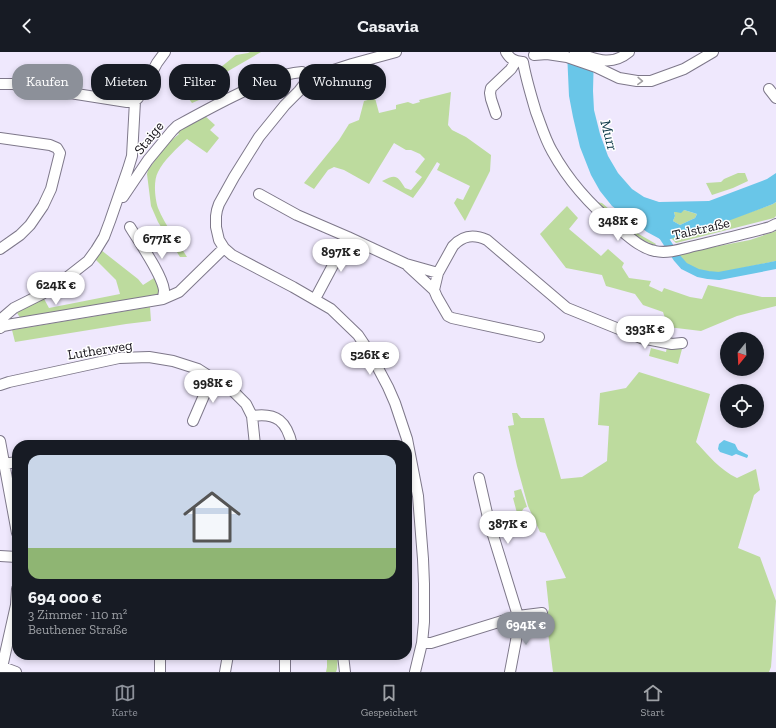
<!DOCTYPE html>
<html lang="de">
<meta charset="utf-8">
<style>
:root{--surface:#171b24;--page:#242831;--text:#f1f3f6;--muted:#9ea1a6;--line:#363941;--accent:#8c9099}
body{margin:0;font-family:"Zilla Slab",serif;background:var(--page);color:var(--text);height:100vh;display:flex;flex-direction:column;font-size:15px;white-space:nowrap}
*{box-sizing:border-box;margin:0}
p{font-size:13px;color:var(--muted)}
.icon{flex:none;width:22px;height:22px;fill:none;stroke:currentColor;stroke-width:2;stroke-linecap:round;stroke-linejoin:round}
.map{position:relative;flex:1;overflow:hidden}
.sheet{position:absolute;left:12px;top:388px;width:400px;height:220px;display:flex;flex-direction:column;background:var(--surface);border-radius:16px;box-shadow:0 2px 6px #0003}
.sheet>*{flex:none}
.hud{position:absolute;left:12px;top:12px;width:400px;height:36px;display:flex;gap:8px}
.needle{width:26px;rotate:198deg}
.buttons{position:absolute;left:720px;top:280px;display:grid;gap:8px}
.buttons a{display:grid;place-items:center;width:44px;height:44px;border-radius:50%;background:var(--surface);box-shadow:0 2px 6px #0003;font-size:20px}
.price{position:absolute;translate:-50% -34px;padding:0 9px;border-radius:14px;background:#fff;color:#222;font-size:13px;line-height:26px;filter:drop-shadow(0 1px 2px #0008)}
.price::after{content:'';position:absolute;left:50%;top:24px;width:12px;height:9px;margin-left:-6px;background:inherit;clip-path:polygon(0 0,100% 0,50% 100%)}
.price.on{background:var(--accent);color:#fff}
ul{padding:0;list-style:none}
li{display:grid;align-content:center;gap:8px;height:212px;padding:0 16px}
li span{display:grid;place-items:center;height:124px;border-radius:12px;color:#555}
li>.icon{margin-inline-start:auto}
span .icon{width:72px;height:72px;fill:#fffc;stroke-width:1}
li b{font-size:17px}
.pill{padding:0 14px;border-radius:16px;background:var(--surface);box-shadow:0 2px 6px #0003;font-size:14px;line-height:36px}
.pill.on{background:var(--accent);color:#fff}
header{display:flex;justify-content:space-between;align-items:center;height:52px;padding:0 16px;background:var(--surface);font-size:18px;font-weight:800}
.tabs{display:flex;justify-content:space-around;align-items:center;height:56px;border-top:1px solid var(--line);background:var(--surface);font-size:11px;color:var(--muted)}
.tabs a{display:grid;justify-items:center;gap:2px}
.tabs .on{color:var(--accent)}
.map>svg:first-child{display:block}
</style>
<header><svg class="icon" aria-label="back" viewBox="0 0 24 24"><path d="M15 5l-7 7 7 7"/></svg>Casavia<svg class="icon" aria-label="person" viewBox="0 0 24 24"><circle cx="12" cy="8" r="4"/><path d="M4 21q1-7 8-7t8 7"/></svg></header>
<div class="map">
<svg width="776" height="620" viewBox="0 0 776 620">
<rect width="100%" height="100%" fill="#efe8fd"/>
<path fill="#bddb9e" d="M 250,0 L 261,0 L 209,30 L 207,35 L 206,45 L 192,51 L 189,47 L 199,38 L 193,30 L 208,15 L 213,16 L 216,19 L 236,3 L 248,1 Z
M 451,40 L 448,73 L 452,78 L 466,85 L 491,103 L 490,119 L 465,169 L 454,151 L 457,146 L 463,148 L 470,134 L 437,118 L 440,112 L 437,110 L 424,131 L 413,146 L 382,129 C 396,122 397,123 405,136 L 411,138 L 422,125 L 415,120 L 425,107 L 420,102 L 411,98 L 406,98 L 394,91 L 369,132 L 344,118 L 334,115 L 328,118 L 314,137 L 304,131 L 339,88 L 349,72 L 359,68 L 364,49 L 375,46 L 379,61 L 396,57 L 396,53 L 408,50 L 413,52 L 420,50 L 419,48 Z
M 204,63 L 215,73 L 210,78 L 219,86 L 207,101 L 187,87 C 178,95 163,109 158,120 C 153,129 155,147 158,156 C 165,173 177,189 187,205 L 180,205 L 158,170 L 151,154 L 147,122 L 148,118 L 167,92 L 179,82 L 177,80 Z
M 738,121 L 745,121 L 748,129 L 733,136 L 712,143 L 706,131 L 721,130 L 724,127 Z
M 596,150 L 602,151 L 637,181 L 656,192 L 655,193 C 632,186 614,166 596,150 Z
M 776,150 L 776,164 L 774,166 L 676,191 L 671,186 L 701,176 L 728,168 L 773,152 Z
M 567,154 L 578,166 L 569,177 L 601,204 L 608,197 L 624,211 L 622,215 L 629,226 L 651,229 L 649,234 L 662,240 L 664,236 L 690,245 L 702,247 L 708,233 L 762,245 L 776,245 L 776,254 L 737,264 L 701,279 L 668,275 L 663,260 L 643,253 L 635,242 L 606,234 L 602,223 L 566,216 L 540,182 Z
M 684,158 L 697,162 L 695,166 L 680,173 L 673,169 L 675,164 L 674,160 Z
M 776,179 L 776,209 L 713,222 C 696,220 688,215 677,202 L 750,188 Z
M 101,198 L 138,227 L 143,233 L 154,226 L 158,233 L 160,243 L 21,267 L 17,261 L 43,245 L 49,256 L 120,242 L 116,228 L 95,207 Z
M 150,255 L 151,269 L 126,272 L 15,290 L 12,278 Z
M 667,295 L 682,297 L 678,312 L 649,304 L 651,296 L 666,300 Z
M 639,320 L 710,342 L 696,390 C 708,403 720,418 737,426 L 756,417 L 760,438 L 754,443 L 738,496 L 760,505 L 776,549 L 771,615 L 769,620 L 553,620 L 546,565 L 549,557 L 546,529 L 566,526 L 545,481 L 540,480 L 528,454 L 517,414 L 508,374 L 514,373 L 512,361 L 517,361 L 521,366 L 544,366 L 561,427 L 582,425 L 607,409 L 609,374 L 598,373 L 600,341 L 626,336 Z
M 521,437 L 527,455 L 524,456 L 522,459 L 517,461 L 513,446 L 515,445 L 514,439 Z
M 327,603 L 338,603 L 337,617 L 336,620 L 326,620 L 327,615 Z"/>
<path fill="#69c6e8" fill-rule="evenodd" d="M 567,0 L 594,0 L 593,39 L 594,58 L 600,82 L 608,104 L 618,121 L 632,137 L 644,145 L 659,150 L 709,149 L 767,127 L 776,121 L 776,150 L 773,152 L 728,169 L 701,176 L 668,188 L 660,187 L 647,180 L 612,154 L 600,139 L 591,123 L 580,95 L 573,65 L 569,44 ZM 684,158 L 694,161 L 697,162 L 695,166 L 680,173 L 673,169 L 675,164 L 674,160 L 676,160 L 681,161 Z
M 724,388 L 735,392 L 738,398 L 748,403 L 748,404 L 747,406 L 736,402 L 732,404 L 720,400 L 718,397 L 719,392 Z"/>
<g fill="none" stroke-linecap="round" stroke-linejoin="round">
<path stroke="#69c6e8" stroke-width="8" d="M 660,180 L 677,206 L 684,214 L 698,221 L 708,223 L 719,224 L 776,213"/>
<g stroke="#7e788a" stroke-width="12">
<path id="minor" d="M 396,0 L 352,12 L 309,26 L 299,39 L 285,53 L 259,85 L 234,125 L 219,152 L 217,158 L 216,164 L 216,175 L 219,188 L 224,196 L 232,203 L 293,235 L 331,257 L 358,283 L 370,301 L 388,335 L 395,351 L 407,387 L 418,444 L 423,507 L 424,532 L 424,570 L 422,591 L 415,620
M 506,0 C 510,7 514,9 522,10
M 575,0 C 595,7 611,15 629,0
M 534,3 L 547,2 L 567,5 L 596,15 L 619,26 L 637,29 L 651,29 L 684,17 L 713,0
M 523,10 C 526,27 531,43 536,60 C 541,73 545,87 552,99 C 568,128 591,154 617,175 C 628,184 640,196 655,199 C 667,202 682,197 694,194 C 719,188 745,182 770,175 L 776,172
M 0,32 L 13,32 L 127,50 L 135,49
M 769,37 L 776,46
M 496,62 L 491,47 L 490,41 L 491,36 L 511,17 L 516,9
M 0,86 L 50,93 L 57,96 L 60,101 L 51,137 L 43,154 L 30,173 L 20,183 L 0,197
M 259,142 L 297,163 L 348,185 L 406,212 L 438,221
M 123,145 L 148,108 L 172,79 L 177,74 C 197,63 217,52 238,42 C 258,32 279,22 302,20 L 309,26
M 130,175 C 139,190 162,222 164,238 C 164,241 163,244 163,247
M 408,214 L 434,238 L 437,245 L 448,264 L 452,266 L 539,285
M 434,238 L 438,221 L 453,194 C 463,183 474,182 487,188 L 567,256 L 641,286 L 672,292 L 682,291
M 315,247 L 348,185
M 0,268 L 14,256 L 42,242 L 65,227 L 88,209 L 96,198 L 104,185 L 110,169 L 128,117 L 132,104 L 135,49 L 138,46 L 157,11 L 165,0
M 0,276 L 3,274 L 13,272 L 163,247 L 179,240 L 224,196
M 0,333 L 9,330 L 119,306 L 149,305 L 173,309 L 198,317 L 234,340 L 246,352 L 252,364 L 255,393
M 252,364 C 277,360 287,370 292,393
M 193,369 L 212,325
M 0,389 L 17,481
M 4,412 L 17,410
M 479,426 L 489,470 L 518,564 L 518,578 L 510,620
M 0,504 L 17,505
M 422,591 L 431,591 L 518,564 L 542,561
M 285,603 L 285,620
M 343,603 L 345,620
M 0,614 L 16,620
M 1,620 L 16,553 L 17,537
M 160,620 L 160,603
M 225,620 L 228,603"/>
</g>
<use href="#minor" stroke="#fff" stroke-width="10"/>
</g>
<defs><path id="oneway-chevron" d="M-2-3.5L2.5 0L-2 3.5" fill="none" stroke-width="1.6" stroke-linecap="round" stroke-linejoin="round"/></defs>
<use stroke="#a19fa2" href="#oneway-chevron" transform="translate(640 29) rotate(2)"/>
<g text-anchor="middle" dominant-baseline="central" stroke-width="3" stroke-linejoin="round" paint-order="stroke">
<g font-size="14" fill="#131017" stroke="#fff">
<text transform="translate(149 86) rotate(-51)">Staige</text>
<text transform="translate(701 177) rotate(-13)">Talstraße</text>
<text transform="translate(100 298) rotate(-9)">Lutherweg</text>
</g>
<g font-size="15" font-style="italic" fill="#123d4c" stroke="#fff">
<text transform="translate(609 83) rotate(75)">Murr</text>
</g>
</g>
</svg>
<div class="buttons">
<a><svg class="needle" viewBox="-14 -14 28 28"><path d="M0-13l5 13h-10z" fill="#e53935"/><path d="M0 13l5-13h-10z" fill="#9ea1a6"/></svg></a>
<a><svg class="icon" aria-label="locate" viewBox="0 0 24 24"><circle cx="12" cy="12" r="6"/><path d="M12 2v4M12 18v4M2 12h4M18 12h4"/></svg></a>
</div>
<b class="price" style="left:618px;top:190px">348K €</b>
<b class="price" style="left:162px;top:208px">677K €</b>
<b class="price" style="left:341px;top:221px">897K €</b>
<b class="price" style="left:56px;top:254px">624K €</b>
<b class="price" style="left:645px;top:298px">393K €</b>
<b class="price" style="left:370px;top:324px">526K €</b>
<b class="price" style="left:213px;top:352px">998K €</b>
<b class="price" style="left:508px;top:493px">387K €</b>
<b class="price on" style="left:526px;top:594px">694K €</b>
<div class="hud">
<a class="pill on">Kaufen</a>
<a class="pill">Mieten</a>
<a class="pill">Filter</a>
<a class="pill">Neu</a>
<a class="pill">Wohnung</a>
</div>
<section class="sheet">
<ul>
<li><span style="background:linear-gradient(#c9d6e8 75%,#8fb573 0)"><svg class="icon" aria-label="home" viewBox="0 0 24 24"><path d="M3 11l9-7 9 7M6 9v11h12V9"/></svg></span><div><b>694 000 €</b><p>3 Zimmer · 110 m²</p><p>Beuthener Straße</p></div></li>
</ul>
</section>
</div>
<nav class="tabs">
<a class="on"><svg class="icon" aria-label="map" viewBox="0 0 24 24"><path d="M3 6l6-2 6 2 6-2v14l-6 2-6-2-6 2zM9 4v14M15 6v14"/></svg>Karte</a>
<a><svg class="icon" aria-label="saved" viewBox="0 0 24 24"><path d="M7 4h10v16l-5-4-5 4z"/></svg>Gespeichert</a>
<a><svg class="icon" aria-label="home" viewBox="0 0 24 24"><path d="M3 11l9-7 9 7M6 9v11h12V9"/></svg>Start</a>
</nav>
